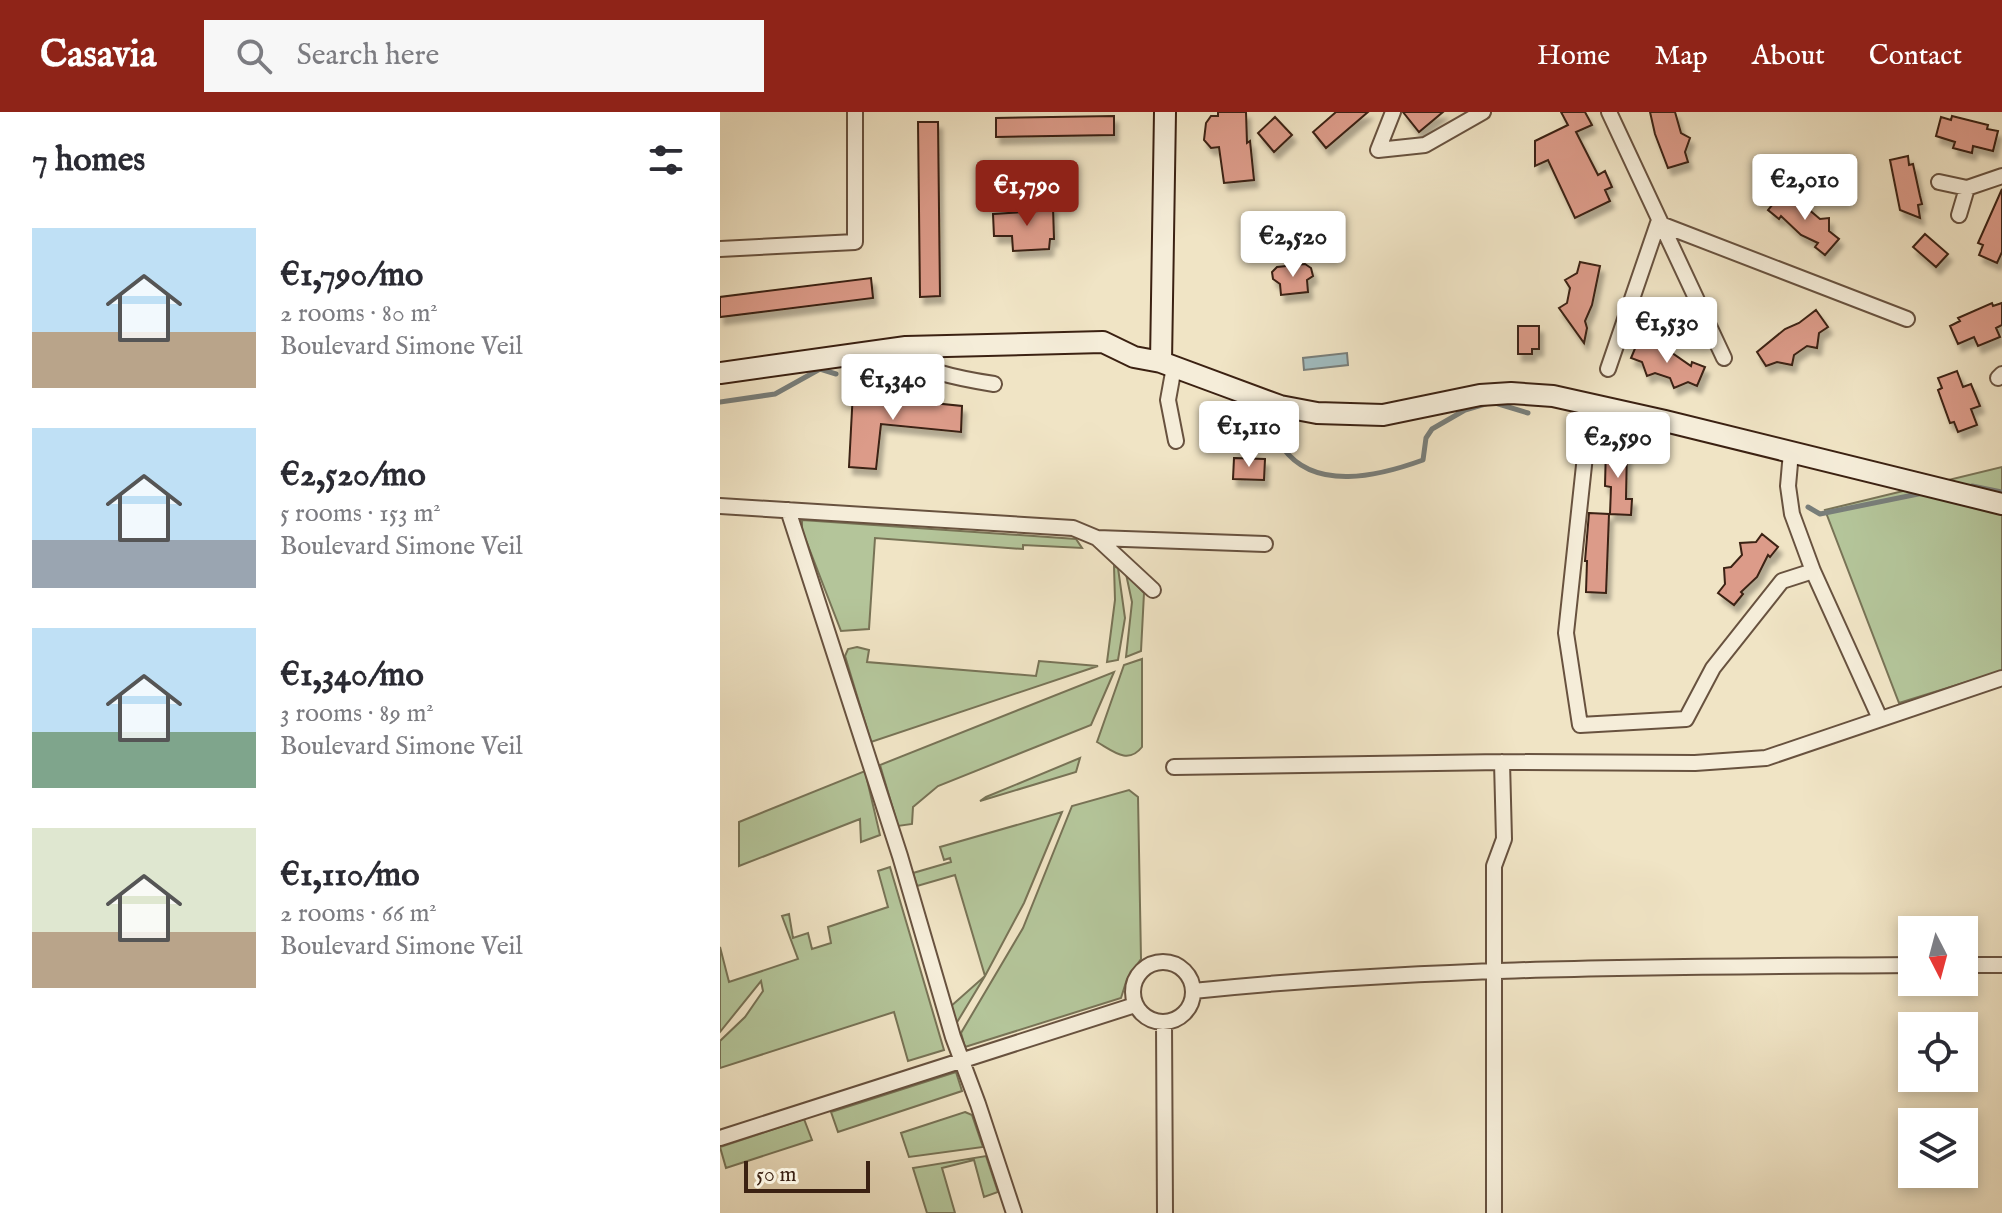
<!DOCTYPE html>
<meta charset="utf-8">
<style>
:root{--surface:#fff;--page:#f7f7f7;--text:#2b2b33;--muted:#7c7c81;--accent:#8f2418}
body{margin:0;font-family:"IM FELL English",serif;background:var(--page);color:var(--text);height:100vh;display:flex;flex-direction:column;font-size:30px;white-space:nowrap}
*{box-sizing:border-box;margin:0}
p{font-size:26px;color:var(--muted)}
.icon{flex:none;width:44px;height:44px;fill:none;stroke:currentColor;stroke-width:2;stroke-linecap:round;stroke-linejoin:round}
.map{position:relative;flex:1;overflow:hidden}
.details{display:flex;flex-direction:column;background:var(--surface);width:720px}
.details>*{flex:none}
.needle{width:52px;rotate:174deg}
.controls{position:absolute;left:1178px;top:804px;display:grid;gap:16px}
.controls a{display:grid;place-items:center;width:80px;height:80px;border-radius:0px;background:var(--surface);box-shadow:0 4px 12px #0003;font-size:40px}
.scale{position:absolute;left:24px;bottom:20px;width:126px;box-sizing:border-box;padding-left:8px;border:4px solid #3b2112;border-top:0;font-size:22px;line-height:28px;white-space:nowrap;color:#3b2112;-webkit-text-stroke:6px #f5edd9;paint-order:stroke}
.price{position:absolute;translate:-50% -68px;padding:0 18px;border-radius:8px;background:#fff;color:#222;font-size:26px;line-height:52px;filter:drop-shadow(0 2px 4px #0008)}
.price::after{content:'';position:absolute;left:50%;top:48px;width:24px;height:18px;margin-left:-12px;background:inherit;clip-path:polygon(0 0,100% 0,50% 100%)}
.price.selected{background:var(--accent);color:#fff}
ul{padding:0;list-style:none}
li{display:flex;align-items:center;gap:24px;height:200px;padding:0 32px}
li span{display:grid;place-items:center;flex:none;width:224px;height:160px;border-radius:0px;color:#555}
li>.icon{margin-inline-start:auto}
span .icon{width:96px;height:96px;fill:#fffc;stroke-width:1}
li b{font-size:34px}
h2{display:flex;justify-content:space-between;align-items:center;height:96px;padding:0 32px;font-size:34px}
header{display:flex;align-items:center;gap:48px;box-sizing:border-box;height:112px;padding:0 40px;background:var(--accent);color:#fff}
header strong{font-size:38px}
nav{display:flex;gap:44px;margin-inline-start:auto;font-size:28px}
.search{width:560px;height:72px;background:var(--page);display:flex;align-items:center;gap:20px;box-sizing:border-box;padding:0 28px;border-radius:0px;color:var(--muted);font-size:30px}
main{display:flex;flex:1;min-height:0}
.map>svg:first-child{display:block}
</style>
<header>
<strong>Casavia</strong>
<div class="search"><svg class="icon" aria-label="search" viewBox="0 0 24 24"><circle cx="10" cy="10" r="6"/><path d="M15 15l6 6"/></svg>Search here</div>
<nav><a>Home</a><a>Map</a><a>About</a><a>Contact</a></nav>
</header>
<main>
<section class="details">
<h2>7 homes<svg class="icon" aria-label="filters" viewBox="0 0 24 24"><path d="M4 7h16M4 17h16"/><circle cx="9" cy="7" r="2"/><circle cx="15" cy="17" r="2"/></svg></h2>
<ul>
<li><span style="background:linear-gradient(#bfe0f5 65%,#b9a48a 0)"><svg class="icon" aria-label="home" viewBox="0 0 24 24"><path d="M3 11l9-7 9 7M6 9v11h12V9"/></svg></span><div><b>€1,790/mo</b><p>2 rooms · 80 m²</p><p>Boulevard Simone Veil</p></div></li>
<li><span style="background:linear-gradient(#bfe0f5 70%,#9aa5b1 0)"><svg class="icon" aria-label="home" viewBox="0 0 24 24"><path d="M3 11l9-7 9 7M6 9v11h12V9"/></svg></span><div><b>€2,520/mo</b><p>5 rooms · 153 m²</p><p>Boulevard Simone Veil</p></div></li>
<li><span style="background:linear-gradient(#bfe0f5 65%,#7fa58c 0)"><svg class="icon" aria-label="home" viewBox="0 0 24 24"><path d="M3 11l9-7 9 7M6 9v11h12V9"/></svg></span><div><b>€1,340/mo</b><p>3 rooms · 89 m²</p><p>Boulevard Simone Veil</p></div></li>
<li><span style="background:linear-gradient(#dfe7d0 65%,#b9a48a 0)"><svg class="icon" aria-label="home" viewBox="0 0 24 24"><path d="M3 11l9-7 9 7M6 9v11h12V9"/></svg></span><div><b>€1,110/mo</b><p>2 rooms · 66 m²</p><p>Boulevard Simone Veil</p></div></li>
</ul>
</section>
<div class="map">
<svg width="1282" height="1101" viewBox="0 0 1282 1101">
<defs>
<filter id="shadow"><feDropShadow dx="4" dy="7" stdDeviation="2" flood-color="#0004"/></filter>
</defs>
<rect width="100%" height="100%" fill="#f0e4c5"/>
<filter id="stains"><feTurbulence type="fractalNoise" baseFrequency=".0025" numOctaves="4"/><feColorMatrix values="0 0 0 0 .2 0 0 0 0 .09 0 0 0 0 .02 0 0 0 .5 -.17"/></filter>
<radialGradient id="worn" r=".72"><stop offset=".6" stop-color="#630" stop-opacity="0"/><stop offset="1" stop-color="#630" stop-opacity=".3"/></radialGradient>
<path fill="#b4c59a" stroke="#787356" stroke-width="2" d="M 1282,355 L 1282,559 L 1179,591 L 1105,398 Z
M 82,408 L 356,427 L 362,436 L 303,433 L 303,437 L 155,426 L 149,517 L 121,519 L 82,418 Z
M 394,454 L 398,456 L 405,506 L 398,548 L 387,550 L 395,488 Z
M 406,462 L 424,481 L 421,539 L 406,545 L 412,490 Z
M 137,535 L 149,538 L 147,550 L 316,564 L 319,549 L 378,554 L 151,630 L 125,544 L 128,537 Z
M 422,547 L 422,635 C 408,653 393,639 377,630 L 404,553 Z
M 394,560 L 371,613 L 218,674 L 193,695 L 192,712 L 178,714 L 160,653 Z
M 360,646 L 356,660 L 260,689 L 266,685 Z
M 145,659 L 160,723 L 141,730 L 140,707 L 19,754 L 19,710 Z
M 409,678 L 418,685 L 421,847 L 407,867 L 401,886 L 245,935 L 241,921 L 303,816 L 352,694 Z
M 342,700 L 304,791 L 265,864 L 236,912 L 230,895 L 265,864 L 235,763 L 197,774 L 193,761 L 231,750 L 230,746 L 224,748 L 220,735 Z
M 170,755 L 224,938 L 188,949 L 174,900 L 0,956 L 0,929 L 25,905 L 43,879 L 41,869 L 0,920 L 0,835 L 9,870 L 78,847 L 62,804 L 69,802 L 73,826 L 88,821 L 92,837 L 111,831 L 108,815 L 168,795 L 158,759 Z
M 236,960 L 242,979 L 118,1020 L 111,1000 Z
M 245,1000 L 252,1003 L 263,1035 L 189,1045 L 181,1021 Z
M 84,1007 L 92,1028 L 6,1056 L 0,1035 Z
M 266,1044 L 278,1080 L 264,1085 L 254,1048 L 222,1056 L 235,1101 L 207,1101 L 193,1056 Z"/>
<path fill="#a0bcc0" stroke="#787e7a" stroke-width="2" d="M 627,241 L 628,253 L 584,258 L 583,246 Z"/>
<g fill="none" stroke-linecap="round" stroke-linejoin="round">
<path stroke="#787e7a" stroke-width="5" d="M 0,290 L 55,282 L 100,257 L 116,262
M 548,308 C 553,317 557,328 563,336 C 595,380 659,364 703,348 L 706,326 L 712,317 L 745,298 L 772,290 L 808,301
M 1252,374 L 1282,380
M 1088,395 L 1100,402 L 1203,381"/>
</g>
<path fill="#dc9b89" stroke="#3b2112" stroke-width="2" filter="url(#shadow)" d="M 498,0 L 526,0 L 527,31 L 530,29 L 534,68 L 504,71 L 499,35 L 491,36 L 484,28 L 486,11 L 491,4 L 498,4 Z
M 616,0 L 648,0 L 606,36 L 593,20 Z
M 683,0 L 723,0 L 699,20 Z
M 841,0 L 865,0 L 872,13 L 856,20 L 878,63 L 885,59 L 892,75 L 885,78 L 890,89 L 855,106 L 828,48 L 815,54 L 815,29 L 848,13 Z
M 930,0 L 955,0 L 961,21 L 970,26 L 965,40 L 968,50 L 948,56 L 935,22 Z
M 394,4 L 394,23 L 276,25 L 276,6 Z
M 1232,4 L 1268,13 L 1267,17 L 1278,19 L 1273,39 L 1253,34 L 1252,41 L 1233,36 L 1235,30 L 1216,24 L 1221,5 L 1231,8 Z
M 555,5 L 572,23 L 554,40 L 538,21 Z
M 198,10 L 218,10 L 220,184 L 200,185 Z
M 1188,44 L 1189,53 L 1193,52 L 1200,84 L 1202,92 L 1198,93 L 1200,106 L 1180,98 L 1170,48 Z
M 335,58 L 337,72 L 263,79 L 261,65 Z
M 1282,77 L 1282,140 L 1277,151 L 1259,143 L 1263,133 L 1258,131 Z
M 1061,82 L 1068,88 L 1087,88 L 1087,96 L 1100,107 L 1109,106 L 1109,119 L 1119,127 L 1105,143 L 1095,135 L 1098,131 L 1081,123 L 1061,104 L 1059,107 L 1048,98 Z
M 325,90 L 333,95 L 334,127 L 330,127 L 329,137 L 293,139 L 292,124 L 274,124 L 273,102 L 318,99 Z
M 1205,122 L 1228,142 L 1216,155 L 1193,135 Z
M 860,150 L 880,154 L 872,193 L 865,209 L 867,216 L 864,231 L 839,196 L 847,191 L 850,176 L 845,168 L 857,161 Z
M 585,152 L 591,156 L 593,164 L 587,168 L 588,180 L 561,183 L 560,172 L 553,167 L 552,160 L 557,155 Z
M 151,166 L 153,186 L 0,205 L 0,185 Z
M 1272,191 L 1273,194 L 1282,191 L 1282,213 L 1276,216 L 1280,225 L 1258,234 L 1254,225 L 1238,232 L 1230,214 L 1240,209 L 1238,206 Z
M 1096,198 L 1108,215 L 1099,221 L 1097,236 L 1087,234 L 1074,243 L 1072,253 L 1057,250 L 1046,254 L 1037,240 L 1065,217 L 1079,211 Z
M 798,214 L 819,214 L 819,237 L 812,237 L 812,242 L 798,242 Z
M 919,227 L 952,241 L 971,254 L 972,250 L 985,255 L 977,274 L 968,270 L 954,276 L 950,266 L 935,261 L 927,264 L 922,250 L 911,246 Z
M 1237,259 L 1243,275 L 1251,272 L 1260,294 L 1251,297 L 1257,313 L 1238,320 L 1234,310 L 1230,311 L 1218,278 L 1222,276 L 1218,266 Z
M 133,279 L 164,282 L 164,286 L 242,294 L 241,320 L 161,312 L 156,357 L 129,355 Z
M 886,334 L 907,335 L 906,387 L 912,387 L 911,403 L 890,402 L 891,375 L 885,374 Z
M 514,346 L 545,347 L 544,368 L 513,367 Z
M 869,401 L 889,402 L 886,481 L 866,480 L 867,449 L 865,449 Z
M 1042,422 L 1058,435 L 1050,445 L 1048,443 L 1037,465 L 1021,480 L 1023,482 L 1014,493 L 998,481 L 1005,472 L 1004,456 L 1011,455 L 1022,443 L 1020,431 L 1036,430 Z"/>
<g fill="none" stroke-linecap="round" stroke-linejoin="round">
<g stroke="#68523f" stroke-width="18">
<path id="street" d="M 673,0 L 658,38 L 705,33 L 763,0
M 889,0 L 1004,246
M 1219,70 L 1247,76
M 1239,103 L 1247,76 L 1282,64
M 0,137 L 135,130 L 135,0
M 166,237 C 199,258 235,266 274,272
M 454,255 L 448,288 L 456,329
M 888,257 L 938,111 L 1187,207
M 1278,266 L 1282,262
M 871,317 L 865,344 L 846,521 L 860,613 L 966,607 L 993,556 L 1062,469 L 1093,459
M 1071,340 L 1068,374 L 1072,402 L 1093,459 L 1157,600
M 0,394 L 353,416 L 377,426 L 545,432
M 68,398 L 180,744 L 233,925 L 258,992 L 294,1101
M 377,426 L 433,478
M 454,655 L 782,650 L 975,651 L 1046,646 L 1282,566
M413 880a30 30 0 1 1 60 0a30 30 0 1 1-60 0Z
M 1244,853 L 1282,853
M 473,879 C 712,854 952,855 1192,853
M 444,910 L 445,1101
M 0,1026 L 415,893
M 774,1101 L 774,754 L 784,727 L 782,650"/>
</g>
<g stroke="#3b2112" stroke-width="24">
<path id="secondary" d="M 441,250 L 445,0
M 0,261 L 186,235 L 383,230 L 414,245 L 441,250 L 560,294 L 597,301 L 663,303 L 760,283 L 791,281 L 833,284 L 945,309 L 1282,392"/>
</g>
<use href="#street" stroke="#f5edd9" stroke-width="14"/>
<use href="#secondary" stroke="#f5edd9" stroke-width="20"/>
</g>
<rect width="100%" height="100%" filter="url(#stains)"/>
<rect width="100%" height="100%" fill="url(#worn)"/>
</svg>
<div class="controls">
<a><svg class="needle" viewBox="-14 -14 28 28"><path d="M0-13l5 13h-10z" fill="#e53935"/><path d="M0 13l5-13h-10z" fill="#7c7c81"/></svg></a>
<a><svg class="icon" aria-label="locate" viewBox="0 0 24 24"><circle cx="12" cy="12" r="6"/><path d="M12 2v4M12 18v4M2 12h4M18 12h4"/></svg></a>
<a><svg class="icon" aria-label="layers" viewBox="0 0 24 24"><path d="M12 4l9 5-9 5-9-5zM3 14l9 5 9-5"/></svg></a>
</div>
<div class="scale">50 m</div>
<b class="price" style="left:1085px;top:110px">€2,010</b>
<b class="price selected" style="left:307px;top:116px">€1,790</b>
<b class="price" style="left:573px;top:167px">€2,520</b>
<b class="price" style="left:947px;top:253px">€1,530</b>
<b class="price" style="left:173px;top:310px">€1,340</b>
<b class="price" style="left:529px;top:357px">€1,110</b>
<b class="price" style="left:898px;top:368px">€2,590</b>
</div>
</main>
